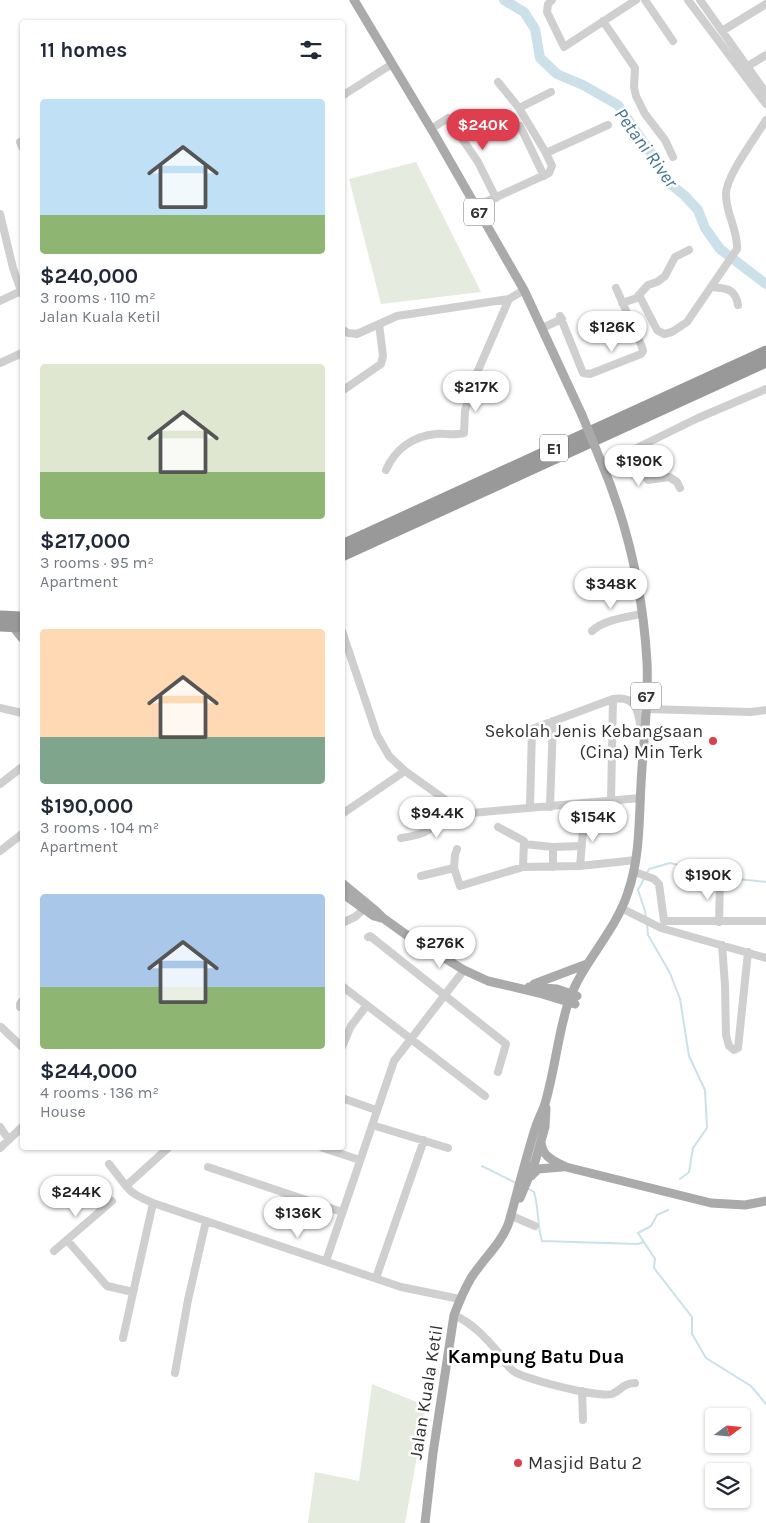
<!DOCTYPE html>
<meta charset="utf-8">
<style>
:root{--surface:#fff;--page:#f6f6f7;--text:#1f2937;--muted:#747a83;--accent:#df3e4f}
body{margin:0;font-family:Karla,sans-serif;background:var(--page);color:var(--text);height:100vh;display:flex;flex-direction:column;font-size:19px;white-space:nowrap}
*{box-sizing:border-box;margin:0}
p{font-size:16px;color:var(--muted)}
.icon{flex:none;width:28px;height:28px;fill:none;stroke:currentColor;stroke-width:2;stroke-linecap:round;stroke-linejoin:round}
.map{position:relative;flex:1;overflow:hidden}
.side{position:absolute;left:20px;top:20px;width:325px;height:1130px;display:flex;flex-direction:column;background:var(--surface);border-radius:5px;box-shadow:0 1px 4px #0004}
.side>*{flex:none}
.needle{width:32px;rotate:74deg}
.fabs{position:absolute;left:705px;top:1408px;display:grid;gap:10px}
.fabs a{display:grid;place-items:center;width:45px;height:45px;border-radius:5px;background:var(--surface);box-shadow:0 1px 4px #0004;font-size:25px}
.price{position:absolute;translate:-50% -42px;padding:0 11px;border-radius:18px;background:#fff;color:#222;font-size:16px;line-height:32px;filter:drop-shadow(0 1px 2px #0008)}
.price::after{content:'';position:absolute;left:50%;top:30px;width:15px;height:11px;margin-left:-8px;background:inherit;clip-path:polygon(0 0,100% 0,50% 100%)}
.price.selected{background:var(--accent);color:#fff}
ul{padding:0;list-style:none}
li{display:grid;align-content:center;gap:10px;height:265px;padding:0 20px}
li span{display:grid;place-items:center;height:155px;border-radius:5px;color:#555}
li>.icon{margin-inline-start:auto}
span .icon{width:90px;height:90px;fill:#fffc;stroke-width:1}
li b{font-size:21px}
h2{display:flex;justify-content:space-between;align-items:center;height:60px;padding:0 20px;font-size:21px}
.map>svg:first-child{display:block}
</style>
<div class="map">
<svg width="766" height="1523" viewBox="0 0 766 1523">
<rect width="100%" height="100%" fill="#fff"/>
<path fill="#e5ebde" d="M 416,162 L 481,292 L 381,304 L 349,179 Z
M 372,1384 L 426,1406 L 405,1523 L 308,1523 L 315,1472 L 359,1481 Z"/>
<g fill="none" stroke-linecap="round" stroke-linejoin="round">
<path stroke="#cce0ea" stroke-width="2" d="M 647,873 L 649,869 L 670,863 L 738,879 L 766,882
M 645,877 L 638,890 L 645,911 L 646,919
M 647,924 L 648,935 L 670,973 L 680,999 L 689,1056 L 705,1090 L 707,1128 L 693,1148 L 689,1172 L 680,1179
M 482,1166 L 516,1183
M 527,1188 L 534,1192 C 539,1208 537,1225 542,1241 L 638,1244 L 644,1242
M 668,1210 L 657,1215 L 651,1226 L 638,1233 L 655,1259 L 654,1268 L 692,1317 L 692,1334 L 706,1358 L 751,1386 L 766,1404"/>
<path stroke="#cce0ea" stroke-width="10" d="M 504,0 L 524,12 L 535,29 L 540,58 L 557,74 L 583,85 L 618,105 L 651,153 L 668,182 L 685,196 L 698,210 L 705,228 L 720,249 L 766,284"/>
<path stroke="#cfcfcf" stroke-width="8" d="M 552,0 L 548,4 L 547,12 L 564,47 L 636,0
M 645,0 L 673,41
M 688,0 L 766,104
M 700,0 L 766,93
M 603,21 L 635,68 L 634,87 L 636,96 L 645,114 L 665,140 L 673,157
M 722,31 L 766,4
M 748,66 L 766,55
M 342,96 L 392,64
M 519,108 L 551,92
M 520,126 L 544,176
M 431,129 L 448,118 L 478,162 L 496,198
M 20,142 L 22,147
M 546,153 L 608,125
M 477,206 L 549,173 L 552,166 L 546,153 L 519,108 L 498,82
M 0,214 L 13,268 L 22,294
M 712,287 C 727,289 735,288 738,305
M 638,296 L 648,285 L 657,282 L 665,276 L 675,257 L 689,250
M 0,301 L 21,291
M 622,303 L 640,297 L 657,330 L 664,334 L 672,332 L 687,322 L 737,249 C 738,230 726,214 726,195 C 725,177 756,137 766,120
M 560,316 L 583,373 L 590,374 L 641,354 L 643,351 L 642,347 L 616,288
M 542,328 L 562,319
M 342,329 L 348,333 L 357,334 L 397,316 L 509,299 L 524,290
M 0,363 L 22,353
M 342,391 L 381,364 L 383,356 L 379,324
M 616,458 C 624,460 639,460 642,469 C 644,473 644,476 648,480 L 669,477 L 677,482 L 680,488
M 602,465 L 698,418 L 766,389
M 386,470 C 395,449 413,436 436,434 C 445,433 455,436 464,433 L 465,411 L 473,382 L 509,299
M 342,631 L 377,735 L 389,756 L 405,771 L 457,808 L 472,813 L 640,798
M 592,631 C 604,620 626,617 641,614
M 0,708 L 22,713
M 646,709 L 751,712 L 766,710
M 0,784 L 22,767
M 611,801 L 613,699
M 550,807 L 553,721
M 530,808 L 532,729 L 613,699 C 640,695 638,716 642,735
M 342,814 L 405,771
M 498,827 L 524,841 L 523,867
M 401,838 C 432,834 433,828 451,804
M 524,844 L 553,847 L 553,867
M 553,847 L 581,846
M 0,851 L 22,834
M 580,866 L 584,819
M 454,868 L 460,886 L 523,867 L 580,866 L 636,860
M 635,872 L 654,879 L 659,884 L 664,921 L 766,921
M 421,876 L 454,868 L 455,855 L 457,849
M 621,908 L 661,928 L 766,958
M 719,922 L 720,882
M 342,923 L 355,917 L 364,909
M 368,937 L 370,936 L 506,1044 L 498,1072
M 722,945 L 725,985 L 726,1035 L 729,1046 L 734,1050 L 738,1048 L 748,952
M 342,986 L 485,1096
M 20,1007 L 20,1004 L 22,1001
M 1,1027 L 22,1047
M 342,1047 L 351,1026 L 367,1005
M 342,1098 L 376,1110
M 372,1125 L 448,1148
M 0,1127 L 9,1140
M 0,1148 L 22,1127
M 168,1148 L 126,1186 C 133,1195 142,1198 153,1203 L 401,1287 L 460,1299
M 323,1148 L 360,1160
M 109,1164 L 126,1186
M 208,1167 L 342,1212
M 514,1217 L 535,1226
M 67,1240 L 107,1286 L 133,1292
M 54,1251 L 112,1201
M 326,1261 L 394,1061 L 464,970
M 376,1278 L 424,1140
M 454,1315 C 472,1323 485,1337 498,1352 C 502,1358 506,1365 512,1370 C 521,1379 600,1398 612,1394 C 622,1390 621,1384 635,1383
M 123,1338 L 153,1203
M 175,1373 L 188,1300 L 206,1221
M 582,1391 L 583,1420"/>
<path stroke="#aaa" stroke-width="9" d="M 354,0 L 436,137 L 524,290 L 582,415
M 10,623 L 22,638
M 342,883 L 376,911 L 383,918 L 408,936 L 464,970 L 488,981 L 539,993 L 575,1004
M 342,893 L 374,916 L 381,918
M 534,984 L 587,964
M 529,987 L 557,989 L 577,996
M 541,1142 C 542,1157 554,1161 566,1167 L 711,1203 L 745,1205 L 766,1201
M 531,1176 L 538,1169 L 562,1167
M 520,1198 L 535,1162 L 545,1127 L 546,1108
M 425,1523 L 433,1453 L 454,1315 C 459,1302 464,1290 471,1278 C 483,1259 502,1243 509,1222 C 518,1190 526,1157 536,1126 C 539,1117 544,1109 546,1100 C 555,1068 558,1035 568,1003 C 582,962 615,933 628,892 C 640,858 639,820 641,784 C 643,743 649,702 647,662 C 643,593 627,522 600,459"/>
<path stroke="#999" stroke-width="11" d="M 342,545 L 766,351
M 342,556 L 766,362"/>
<path stroke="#aaa" stroke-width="9" d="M 582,415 L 600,459"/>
<path stroke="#999" stroke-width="11" d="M 0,616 L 22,617
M 0,626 L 22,627"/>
</g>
<g fill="#df3e4f" stroke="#fff" stroke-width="2">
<circle cx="713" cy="741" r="5"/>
<circle cx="518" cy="1463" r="5"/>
</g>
<g text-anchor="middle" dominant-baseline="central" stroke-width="5" stroke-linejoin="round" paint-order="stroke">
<g fill="#fff" stroke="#707070" stroke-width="1">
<rect x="464" y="198.5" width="30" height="27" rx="4"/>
<rect x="540" y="434.5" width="28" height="27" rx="4"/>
<rect x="631" y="682.5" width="30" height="27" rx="4"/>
</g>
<g font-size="16" font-weight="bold" fill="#323232">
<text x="479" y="212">67</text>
<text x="554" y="448">E1</text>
<text x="646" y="696">67</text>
</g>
<g font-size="18" fill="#323232" stroke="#fff" text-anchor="end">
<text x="703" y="731">Sekolah Jenis Kebangsaan<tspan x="703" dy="21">(Cina) Min Terk</tspan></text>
<text x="528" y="1463" text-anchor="start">Masjid Batu 2</text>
</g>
<g font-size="18" fill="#323232" stroke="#fff">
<text transform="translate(426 1392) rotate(-81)">Jalan Kuala Ketil</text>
</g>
<g font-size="19" font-style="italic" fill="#427692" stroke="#fff">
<text transform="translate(646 148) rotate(54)">Petani River</text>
</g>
<g font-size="19" font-weight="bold" fill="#000" stroke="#fff">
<text x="536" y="1357">Kampung Batu Dua</text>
</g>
</g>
</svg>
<div class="fabs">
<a><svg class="needle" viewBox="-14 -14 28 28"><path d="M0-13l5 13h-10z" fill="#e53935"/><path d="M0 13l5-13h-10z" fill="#747a83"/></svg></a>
<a><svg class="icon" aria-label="layers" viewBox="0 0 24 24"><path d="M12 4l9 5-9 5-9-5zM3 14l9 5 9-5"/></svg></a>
</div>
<b class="price selected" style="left:483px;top:151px">$240K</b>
<b class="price" style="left:612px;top:353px">$126K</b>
<b class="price" style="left:476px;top:413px">$217K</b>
<b class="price" style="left:639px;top:487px">$190K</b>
<b class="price" style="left:611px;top:610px">$348K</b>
<b class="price" style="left:437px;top:839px">$94.4K</b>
<b class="price" style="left:593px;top:843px">$154K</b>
<b class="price" style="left:708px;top:901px">$190K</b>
<b class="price" style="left:440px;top:969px">$276K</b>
<b class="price" style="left:76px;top:1218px">$244K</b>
<b class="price" style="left:298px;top:1239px">$136K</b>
<section class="side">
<h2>11 homes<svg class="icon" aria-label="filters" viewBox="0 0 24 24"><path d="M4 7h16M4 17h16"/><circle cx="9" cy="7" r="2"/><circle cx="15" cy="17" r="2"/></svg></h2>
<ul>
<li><span style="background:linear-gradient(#bfe0f5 75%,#8fb573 0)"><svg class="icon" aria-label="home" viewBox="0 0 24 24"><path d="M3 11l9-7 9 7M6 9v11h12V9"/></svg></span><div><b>$240,000</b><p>3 rooms · 110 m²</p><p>Jalan Kuala Ketil</p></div></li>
<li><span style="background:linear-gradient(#dfe7d0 70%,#8fb573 0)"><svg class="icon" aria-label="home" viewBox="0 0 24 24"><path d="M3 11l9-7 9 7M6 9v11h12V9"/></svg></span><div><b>$217,000</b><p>3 rooms · 95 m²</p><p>Apartment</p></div></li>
<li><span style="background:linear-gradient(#ffd9b3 70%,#7fa58c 0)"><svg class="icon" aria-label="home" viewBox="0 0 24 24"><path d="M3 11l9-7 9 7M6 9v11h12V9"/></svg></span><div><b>$190,000</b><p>3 rooms · 104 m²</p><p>Apartment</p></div></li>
<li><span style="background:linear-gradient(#a9c7e8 60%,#8fb573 0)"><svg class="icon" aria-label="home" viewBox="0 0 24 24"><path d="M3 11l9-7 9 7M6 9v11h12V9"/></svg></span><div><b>$244,000</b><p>4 rooms · 136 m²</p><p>House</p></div></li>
</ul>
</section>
</div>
